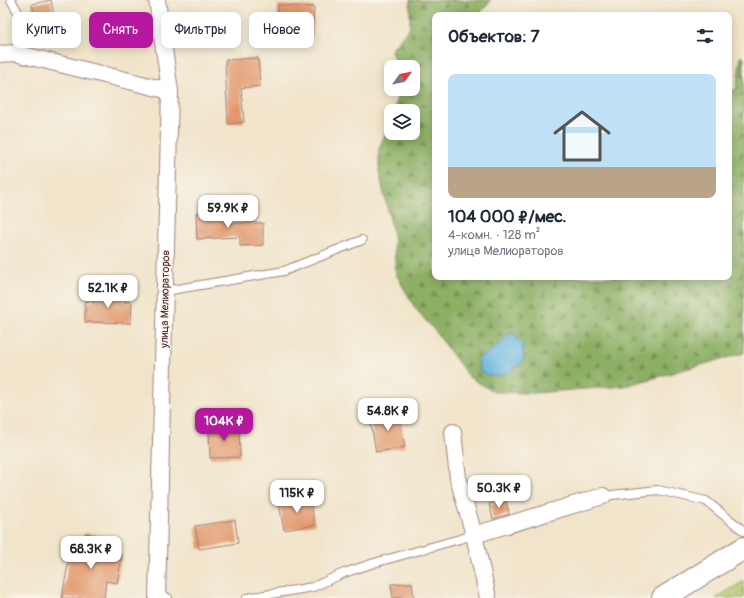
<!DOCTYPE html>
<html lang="ru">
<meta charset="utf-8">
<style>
:root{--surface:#fff;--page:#f6f6f7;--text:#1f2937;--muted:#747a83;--accent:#b5179e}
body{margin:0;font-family:Pangolin,sans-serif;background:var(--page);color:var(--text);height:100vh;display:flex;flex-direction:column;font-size:15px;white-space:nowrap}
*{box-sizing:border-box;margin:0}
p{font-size:13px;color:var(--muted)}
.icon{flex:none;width:22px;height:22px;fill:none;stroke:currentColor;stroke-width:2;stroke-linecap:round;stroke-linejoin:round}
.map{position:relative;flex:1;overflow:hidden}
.panel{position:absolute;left:432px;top:12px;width:300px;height:268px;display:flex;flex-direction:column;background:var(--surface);border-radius:8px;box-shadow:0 2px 10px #0003}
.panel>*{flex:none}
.hud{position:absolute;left:12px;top:12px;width:360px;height:36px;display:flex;gap:8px}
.needle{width:26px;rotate:57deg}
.tools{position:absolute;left:384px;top:60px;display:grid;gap:8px}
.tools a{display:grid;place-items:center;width:36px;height:36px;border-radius:8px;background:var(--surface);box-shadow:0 2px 10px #0003;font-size:20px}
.price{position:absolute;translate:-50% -34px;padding:0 9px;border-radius:8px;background:#fff;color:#222;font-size:13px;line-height:26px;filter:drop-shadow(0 1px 2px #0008)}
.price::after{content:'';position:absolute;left:50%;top:24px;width:12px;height:9px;margin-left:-6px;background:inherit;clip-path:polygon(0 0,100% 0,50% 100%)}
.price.current{background:var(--accent);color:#fff}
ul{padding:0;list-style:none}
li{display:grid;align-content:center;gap:8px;height:212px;padding:0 16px}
li span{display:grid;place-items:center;height:124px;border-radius:8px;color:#555}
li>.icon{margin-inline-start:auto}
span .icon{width:72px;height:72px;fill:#fffc;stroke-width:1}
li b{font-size:17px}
h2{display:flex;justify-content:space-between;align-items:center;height:48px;padding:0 16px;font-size:17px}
.pill{padding:0 14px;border-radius:8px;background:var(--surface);box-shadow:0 2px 10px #0003;font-size:14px;line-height:36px}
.pill.current{background:var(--accent);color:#fff}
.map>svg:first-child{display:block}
</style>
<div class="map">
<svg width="744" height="598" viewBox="0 0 744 598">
<defs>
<pattern id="grass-dots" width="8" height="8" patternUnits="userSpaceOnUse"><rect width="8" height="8" fill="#b0cb71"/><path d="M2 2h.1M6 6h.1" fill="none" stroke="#99ae62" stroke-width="1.8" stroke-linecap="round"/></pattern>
<pattern id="forest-firs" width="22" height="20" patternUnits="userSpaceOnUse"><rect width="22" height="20" fill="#8caf63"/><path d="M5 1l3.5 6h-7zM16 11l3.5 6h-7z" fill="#748e52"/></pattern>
</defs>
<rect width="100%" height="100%" fill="#f7f3e8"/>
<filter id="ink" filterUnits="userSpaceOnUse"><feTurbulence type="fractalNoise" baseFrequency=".025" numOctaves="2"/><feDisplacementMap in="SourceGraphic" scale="8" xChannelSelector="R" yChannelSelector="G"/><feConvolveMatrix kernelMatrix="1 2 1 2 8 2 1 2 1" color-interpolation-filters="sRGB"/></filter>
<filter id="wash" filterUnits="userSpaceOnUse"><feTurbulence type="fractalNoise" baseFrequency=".012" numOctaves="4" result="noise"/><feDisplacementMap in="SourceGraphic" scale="16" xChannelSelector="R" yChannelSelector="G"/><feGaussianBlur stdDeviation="0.9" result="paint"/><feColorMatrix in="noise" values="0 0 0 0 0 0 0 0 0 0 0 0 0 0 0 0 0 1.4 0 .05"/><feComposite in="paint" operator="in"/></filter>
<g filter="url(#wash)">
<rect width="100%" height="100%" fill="#f1e4ca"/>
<path fill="url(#grass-dots)" stroke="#7d754e" d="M 744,581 L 744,598 L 716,598 Z"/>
<path fill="url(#forest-firs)" stroke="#6b6747" d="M 410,0 L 491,0 L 479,15 L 435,15 L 435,277 L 729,277 L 729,92 L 736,89 L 741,57 L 744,57 L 744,353 L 625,386 L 533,393 L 494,392 L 469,377 L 435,331 L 415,308 L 396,274 L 393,233 L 379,172 L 379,149 L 391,120 L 391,133 L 413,133 L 413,111 L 395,111 L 398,89 L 413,89 L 413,67 L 396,67 L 391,50 L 410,27 Z"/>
<path fill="#67b6e1" stroke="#586a86" d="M 512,331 L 523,346 L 524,360 C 510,372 498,382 480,371 L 478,359 L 496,347 Z"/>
<g id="blocks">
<path fill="#e2986c" d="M 51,0 L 55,23 L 37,27 L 32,4 Z
M 278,5 L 314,7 L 312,38 L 277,36 Z
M 258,58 L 260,86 L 241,88 L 244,122 L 228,124 L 225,60 Z
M 228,211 L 228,223 L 263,223 L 263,245 L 240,246 L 240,237 L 197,239 L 196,213 Z
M 94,293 L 124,293 L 124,302 L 132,302 L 131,323 L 85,322 L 85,301 L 94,301 Z
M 399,413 L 405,447 L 376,452 L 370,418 Z
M 239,427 L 240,457 L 210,458 L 209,428 Z
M 310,499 L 315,525 L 284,530 L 279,504 Z
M 506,500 L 509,514 L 493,519 L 489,504 Z
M 235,520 L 238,543 L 199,549 L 195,526 Z
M 85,533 L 104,537 L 102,551 L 122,555 L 117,583 L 106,581 L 104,598 L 62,598 L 70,552 L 81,554 Z
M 412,583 L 414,598 L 393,598 L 391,584 Z"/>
</g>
</g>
<g filter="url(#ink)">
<use href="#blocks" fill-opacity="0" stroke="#9e827a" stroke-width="1"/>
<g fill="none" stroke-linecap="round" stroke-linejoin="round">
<g stroke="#9e827a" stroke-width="10">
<path id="lane" d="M 11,0 L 18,12 L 18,24 L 24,42 L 15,53
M 165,291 L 284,271 L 362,240
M 603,496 L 658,490 L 706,501 L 744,531
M 158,594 L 168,598
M 247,598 L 313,587 L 344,573 L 374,563 L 474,535"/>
</g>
<g stroke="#9e827a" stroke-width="18">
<path id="street" d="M 157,0 L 170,91 L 157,598
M 0,54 L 15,53 L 170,91
M 453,432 L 458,478 L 474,535 L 488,598
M 474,535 L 603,496"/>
</g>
<g stroke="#9e827a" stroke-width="24">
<path id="secondary" d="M 663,598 L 744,548"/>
</g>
<use href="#lane" stroke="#fff" stroke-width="8"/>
<use href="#street" stroke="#fff" stroke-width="16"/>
<use href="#secondary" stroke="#fff" stroke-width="22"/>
</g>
</g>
<g text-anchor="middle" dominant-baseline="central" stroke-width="3" stroke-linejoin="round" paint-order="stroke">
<g font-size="11" fill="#4a1f2b" stroke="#f7f3e8">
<text transform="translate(165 299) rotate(-89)">улица Мелиораторов</text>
</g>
</g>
</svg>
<div class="tools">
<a><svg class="needle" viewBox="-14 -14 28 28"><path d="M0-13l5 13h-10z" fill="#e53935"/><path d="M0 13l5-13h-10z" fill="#747a83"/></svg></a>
<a><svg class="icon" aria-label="layers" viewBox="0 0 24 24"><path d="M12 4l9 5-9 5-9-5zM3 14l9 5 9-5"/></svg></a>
</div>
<b class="price" style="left:228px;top:229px">59.9K ₽</b>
<b class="price" style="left:108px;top:309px">52.1K ₽</b>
<b class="price" style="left:388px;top:432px">54.8K ₽</b>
<b class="price current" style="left:224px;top:442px">104K ₽</b>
<b class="price" style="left:499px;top:509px">50.3K ₽</b>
<b class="price" style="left:297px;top:514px">115K ₽</b>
<b class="price" style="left:91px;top:570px">68.3K ₽</b>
<div class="hud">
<a class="pill">Купить</a>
<a class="pill current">Снять</a>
<a class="pill">Фильтры</a>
<a class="pill">Новое</a>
</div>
<section class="panel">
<h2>Объектов: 7<svg class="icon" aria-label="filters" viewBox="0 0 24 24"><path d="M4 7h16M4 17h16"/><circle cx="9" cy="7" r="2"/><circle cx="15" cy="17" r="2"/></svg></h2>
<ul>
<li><span style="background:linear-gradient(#bfe0f5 75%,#b9a48a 0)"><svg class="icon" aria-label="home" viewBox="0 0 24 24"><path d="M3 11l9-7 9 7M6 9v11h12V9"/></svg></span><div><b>104 000 ₽/мес.</b><p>4-комн. · 128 m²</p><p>улица Мелиораторов</p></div></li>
</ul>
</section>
</div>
